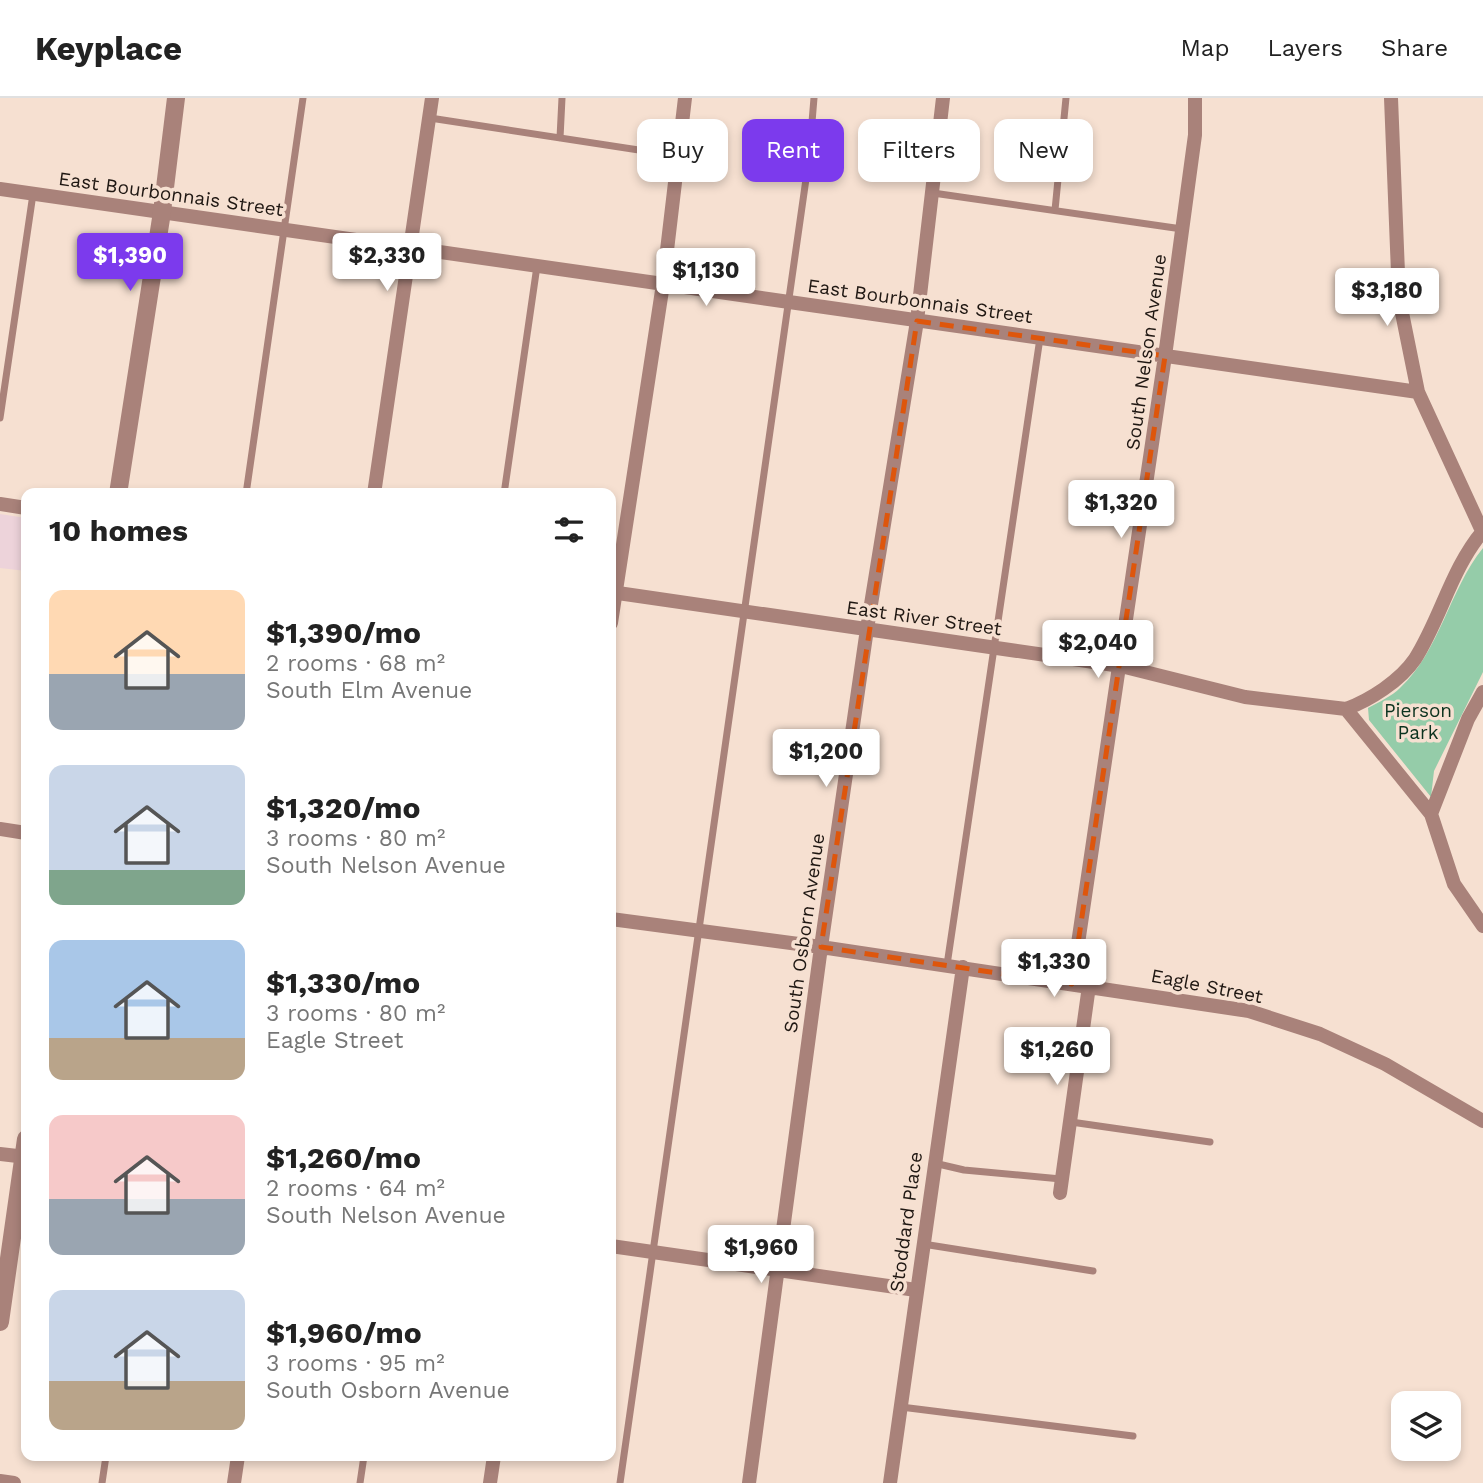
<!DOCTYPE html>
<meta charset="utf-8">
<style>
:root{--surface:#fff;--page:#f2f2f2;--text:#222;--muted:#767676;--line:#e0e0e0;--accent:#7c3aed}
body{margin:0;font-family:"Work Sans",sans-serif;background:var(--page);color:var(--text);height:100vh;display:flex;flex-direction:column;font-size:26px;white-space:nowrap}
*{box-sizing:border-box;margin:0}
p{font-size:23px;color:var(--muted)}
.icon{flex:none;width:38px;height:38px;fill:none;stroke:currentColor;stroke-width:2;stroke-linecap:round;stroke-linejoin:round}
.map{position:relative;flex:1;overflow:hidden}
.details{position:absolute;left:21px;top:390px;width:595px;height:973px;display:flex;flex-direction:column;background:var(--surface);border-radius:14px;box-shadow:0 4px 10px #0003}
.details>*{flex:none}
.guide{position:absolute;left:637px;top:21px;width:665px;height:63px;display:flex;gap:14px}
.tools{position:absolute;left:1391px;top:1293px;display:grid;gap:14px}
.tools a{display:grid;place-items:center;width:70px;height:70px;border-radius:14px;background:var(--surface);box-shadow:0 4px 10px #0003;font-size:35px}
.price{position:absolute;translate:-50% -60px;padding:0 16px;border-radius:7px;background:#fff;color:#222;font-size:23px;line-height:46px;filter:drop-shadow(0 2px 4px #0008)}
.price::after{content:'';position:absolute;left:50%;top:42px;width:21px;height:16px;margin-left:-10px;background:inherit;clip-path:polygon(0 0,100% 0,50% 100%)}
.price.on{background:var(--accent);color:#fff}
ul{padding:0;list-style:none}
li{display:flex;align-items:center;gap:21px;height:175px;padding:0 28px}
li span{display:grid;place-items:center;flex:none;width:196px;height:140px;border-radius:14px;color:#555}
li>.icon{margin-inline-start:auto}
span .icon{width:84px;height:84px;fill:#fffc;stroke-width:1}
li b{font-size:30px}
h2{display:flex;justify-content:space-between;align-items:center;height:84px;padding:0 28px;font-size:30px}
.pill{padding:0 24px;border-radius:14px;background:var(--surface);box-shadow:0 4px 10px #0003;font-size:24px;line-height:63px}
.pill.on{background:var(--accent);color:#fff}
header{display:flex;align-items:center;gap:42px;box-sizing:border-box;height:98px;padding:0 35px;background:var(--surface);border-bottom:2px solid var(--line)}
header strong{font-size:33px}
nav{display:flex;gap:38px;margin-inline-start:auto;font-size:24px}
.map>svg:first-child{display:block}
</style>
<header>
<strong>Keyplace</strong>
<nav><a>Map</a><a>Layers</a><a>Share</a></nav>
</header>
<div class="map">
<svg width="1483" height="1385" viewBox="0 0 1483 1385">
<rect width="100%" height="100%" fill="#f6e0d1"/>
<path fill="#edd3da" d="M 0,416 L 26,420 L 26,473 L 0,470 Z"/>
<path fill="#95cca9" d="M 1483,450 L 1483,574 L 1434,673 L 1431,699 L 1369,622 L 1368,610 C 1379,604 1392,598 1400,590 C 1440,553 1449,492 1483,450 Z"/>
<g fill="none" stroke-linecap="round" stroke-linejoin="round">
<path stroke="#a9827a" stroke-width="7" d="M 430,20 L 678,58
M 560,40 L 562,0
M 933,95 L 1182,131
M 1055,112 L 1066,0
M 0,320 L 33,96
M 246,396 L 303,0
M 504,396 L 537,168
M 947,867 L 1040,240
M 1071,1024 L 1210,1044
M 934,1065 L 964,1072 L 1061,1081
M 923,1146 L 1093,1173
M 901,1309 L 1133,1338
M 102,1385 L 106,1358
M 360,1385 L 364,1358
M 620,1385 L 809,60 L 814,0"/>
<path stroke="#a9827a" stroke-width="14" d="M 1391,0 L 1399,200 L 1418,294 L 1483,435
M 0,91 L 1418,294
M 374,396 L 432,0
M 0,406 L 26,410
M 611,494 L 1121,568 L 1245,599 L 1346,611 L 1431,716 L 1454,786 L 1483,828
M 611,525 L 663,186 L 685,0
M 1346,611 C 1370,602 1400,583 1415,561 C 1441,520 1451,471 1483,433
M 1431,716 L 1468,621 L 1483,594
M 0,731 L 26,735
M 611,821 L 821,849 L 1249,913 L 1320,936 L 1385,966 L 1483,1023
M 1072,886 L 1165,258 L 1195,37 L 1195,0
M 0,1056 L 26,1059
M 1060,1095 L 1089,888
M 611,1148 L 916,1192
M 0,1383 L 14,1385
M 234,1385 L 238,1358
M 490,1385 L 494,1358
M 749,1385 L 821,849 L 867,531 L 917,223 L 943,0
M 890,1385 L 963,869"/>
<path stroke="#a9827a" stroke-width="18" d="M 118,396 L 162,114 L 176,0
M 0,1224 L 26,1041"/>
</g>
<path fill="none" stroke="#de560c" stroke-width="5" stroke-dasharray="14 9" stroke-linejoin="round" d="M 917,223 L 1165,258 L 1072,886 L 821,849 Z"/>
<g text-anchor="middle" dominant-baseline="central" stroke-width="7" stroke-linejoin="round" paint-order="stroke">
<g font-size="19" fill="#1f1712" stroke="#f6e0d1">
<text transform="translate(171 96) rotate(8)">East Bourbonnais Street</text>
<text transform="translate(920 203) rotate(8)">East Bourbonnais Street</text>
<text transform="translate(1146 254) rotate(-82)">South Nelson Avenue</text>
<text transform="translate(924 520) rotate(8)">East River Street</text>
<text transform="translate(804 835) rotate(-82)">South Osborn Avenue</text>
<text transform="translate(1207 888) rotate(11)">Eagle Street</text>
<text transform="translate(906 1124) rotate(-82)">Stoddard Place</text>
</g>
<g font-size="19" fill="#0b321e" stroke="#f6e0d1">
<text x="1418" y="612">Pierson<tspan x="1418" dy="22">Park</tspan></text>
</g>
</g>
</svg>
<div class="tools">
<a><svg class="icon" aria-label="layers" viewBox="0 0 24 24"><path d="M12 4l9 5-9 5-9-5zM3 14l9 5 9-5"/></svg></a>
</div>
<b class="price on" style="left:130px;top:195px">$1,390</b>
<b class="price" style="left:387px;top:195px">$2,330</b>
<b class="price" style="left:706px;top:210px">$1,130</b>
<b class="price" style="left:1387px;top:230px">$3,180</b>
<b class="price" style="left:1121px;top:442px">$1,320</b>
<b class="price" style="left:1098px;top:582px">$2,040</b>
<b class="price" style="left:826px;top:691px">$1,200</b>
<b class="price" style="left:1054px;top:901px">$1,330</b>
<b class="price" style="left:1057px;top:989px">$1,260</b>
<b class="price" style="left:761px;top:1187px">$1,960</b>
<div class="guide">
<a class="pill">Buy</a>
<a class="pill on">Rent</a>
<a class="pill">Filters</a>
<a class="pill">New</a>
</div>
<section class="details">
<h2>10 homes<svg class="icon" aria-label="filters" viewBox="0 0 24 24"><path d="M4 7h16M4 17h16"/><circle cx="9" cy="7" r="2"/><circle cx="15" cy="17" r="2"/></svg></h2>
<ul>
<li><span style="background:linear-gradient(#ffd9b3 60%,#9aa5b1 0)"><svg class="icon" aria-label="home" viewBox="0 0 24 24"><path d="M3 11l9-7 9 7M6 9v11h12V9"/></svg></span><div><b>$1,390/mo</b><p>2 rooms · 68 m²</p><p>South Elm Avenue</p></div></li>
<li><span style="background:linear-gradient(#c9d6e8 75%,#7fa58c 0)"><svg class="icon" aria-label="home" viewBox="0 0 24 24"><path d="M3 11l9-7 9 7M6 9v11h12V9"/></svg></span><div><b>$1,320/mo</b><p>3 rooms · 80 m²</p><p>South Nelson Avenue</p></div></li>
<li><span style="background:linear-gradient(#a9c7e8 70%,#b9a48a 0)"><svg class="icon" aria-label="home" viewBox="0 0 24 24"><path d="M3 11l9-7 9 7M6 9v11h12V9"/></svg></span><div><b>$1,330/mo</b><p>3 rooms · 80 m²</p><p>Eagle Street</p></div></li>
<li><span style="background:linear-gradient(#f6c9c9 60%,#9aa5b1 0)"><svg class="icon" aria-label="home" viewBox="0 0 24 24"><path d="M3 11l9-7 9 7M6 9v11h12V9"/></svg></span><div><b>$1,260/mo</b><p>2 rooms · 64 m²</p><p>South Nelson Avenue</p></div></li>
<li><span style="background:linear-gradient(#c9d6e8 65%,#b9a48a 0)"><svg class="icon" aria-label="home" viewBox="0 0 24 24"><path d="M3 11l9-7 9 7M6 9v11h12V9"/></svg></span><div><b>$1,960/mo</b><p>3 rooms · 95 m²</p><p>South Osborn Avenue</p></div></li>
</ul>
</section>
</div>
